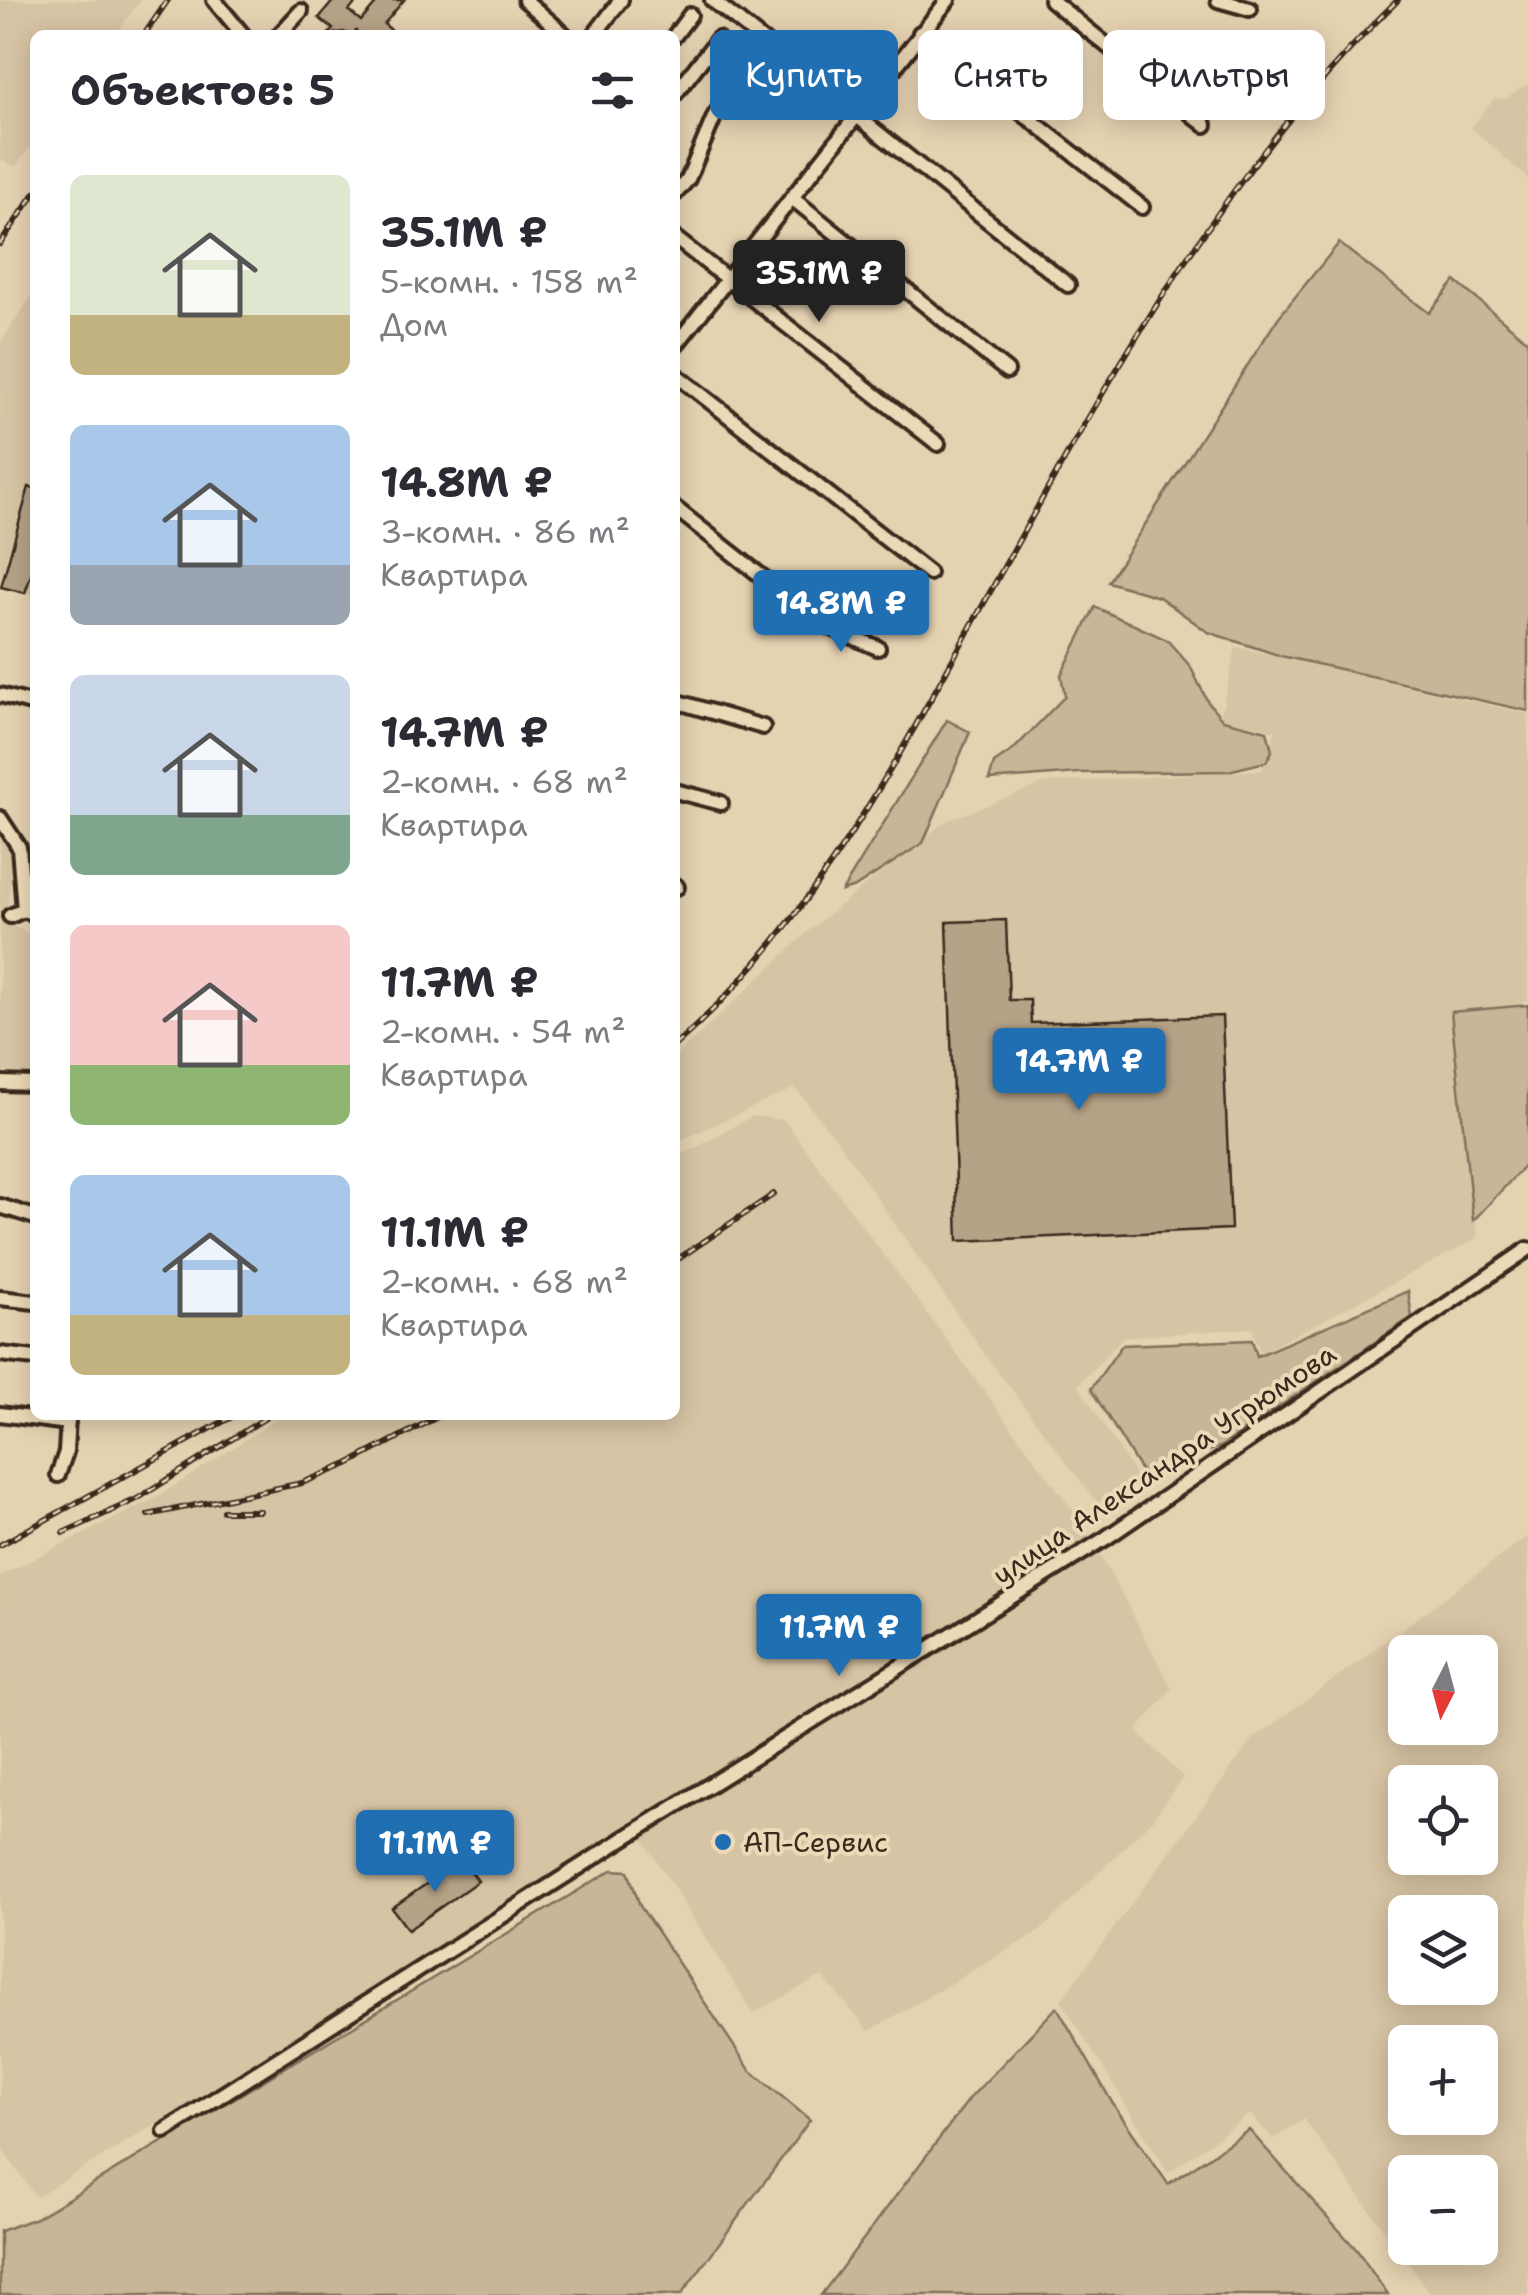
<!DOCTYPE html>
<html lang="ru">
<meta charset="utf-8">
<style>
:root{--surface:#fff;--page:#f7f7f7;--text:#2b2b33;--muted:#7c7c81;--accent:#1f6fb2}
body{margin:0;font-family:"Shantell Sans",sans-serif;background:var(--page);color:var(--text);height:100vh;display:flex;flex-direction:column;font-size:38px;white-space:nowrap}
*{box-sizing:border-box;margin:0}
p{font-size:32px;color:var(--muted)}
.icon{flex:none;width:55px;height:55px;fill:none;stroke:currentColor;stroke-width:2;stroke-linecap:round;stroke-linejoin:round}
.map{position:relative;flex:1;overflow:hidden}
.side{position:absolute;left:30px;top:30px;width:650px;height:1390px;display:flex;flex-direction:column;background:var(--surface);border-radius:15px;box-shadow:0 5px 25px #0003}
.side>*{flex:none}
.guide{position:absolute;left:710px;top:30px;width:668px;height:90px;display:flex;gap:20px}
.needle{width:65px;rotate:186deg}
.buttons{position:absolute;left:1388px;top:1635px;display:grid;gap:20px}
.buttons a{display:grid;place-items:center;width:110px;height:110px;border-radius:15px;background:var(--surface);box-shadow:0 5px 25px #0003;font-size:50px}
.price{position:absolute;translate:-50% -85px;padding:0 22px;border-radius:10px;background:var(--accent);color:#fff;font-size:32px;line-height:65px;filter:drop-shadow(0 2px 5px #0008)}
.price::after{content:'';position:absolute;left:50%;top:60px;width:30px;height:22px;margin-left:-15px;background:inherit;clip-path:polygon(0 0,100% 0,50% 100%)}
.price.active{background:#222;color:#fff}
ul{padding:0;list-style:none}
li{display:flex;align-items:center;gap:30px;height:250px;padding:0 40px}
li span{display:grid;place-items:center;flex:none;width:280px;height:200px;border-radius:15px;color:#555}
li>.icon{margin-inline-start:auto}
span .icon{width:120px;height:120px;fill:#fffc;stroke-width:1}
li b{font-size:42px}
h2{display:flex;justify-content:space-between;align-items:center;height:120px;padding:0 40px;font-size:42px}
.chip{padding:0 35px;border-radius:15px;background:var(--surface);box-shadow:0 5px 25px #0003;font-size:35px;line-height:90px}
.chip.active{background:var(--accent);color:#fff}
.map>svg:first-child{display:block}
</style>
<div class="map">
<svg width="1528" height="2295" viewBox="0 0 1528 2295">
<rect width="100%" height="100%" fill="#e5d2b1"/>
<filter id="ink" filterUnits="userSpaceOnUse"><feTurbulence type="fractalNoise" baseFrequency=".01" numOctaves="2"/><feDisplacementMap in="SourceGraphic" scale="20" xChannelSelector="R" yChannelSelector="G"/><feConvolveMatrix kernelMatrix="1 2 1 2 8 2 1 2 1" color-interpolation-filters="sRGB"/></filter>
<g filter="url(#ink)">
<path fill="#d7c4a4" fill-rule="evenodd" d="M 0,0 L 141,0 L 115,35 L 35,35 L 35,141 L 15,167 L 0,159 Z
M 1528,83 L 1528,179 L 1471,127 L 1495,98 L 1505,99 Z
M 35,291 L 35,595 L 0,584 L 0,343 Z
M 1236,647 L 1528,714 L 1528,1001 L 1455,1024 L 1478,1238 L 1261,1353 L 1252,1328 L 1123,1337 L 1078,1385 L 1140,1482 L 1100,1507 L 984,1353 L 837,1140 L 795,1088 L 675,1143 L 675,1057 L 814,926 L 946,821 L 1045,783 L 1262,770 L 1276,731 L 1220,719 Z
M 0,838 L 14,854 L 5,923 L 35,936 L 35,1074 L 0,1072 Z
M 753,1116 L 784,1120 L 1085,1527 L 1172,1688 L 1137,1731 L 1183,1777 L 1151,1821 L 1040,1931 L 869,2031 L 822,1976 L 753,2013 L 641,1836 L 620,1841 L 36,2197 L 0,2146 L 0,1576 L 159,1496 L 283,1415 L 675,1415 L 675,1159 Z
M 1528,1536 L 1528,2295 L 1431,2295 L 1304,2119 L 1273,2139 L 1250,2114 L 1168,2173 L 1061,2000 L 1252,1740 ZM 1480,1652 L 1480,1728 L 1405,1728 L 1405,1652 ZM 1480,1782 L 1480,1858 L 1405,1858 L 1405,1782 ZM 1480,1912 L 1480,1988 L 1405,1988 L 1405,1912 ZM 1480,2042 L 1480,2118 L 1405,2118 L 1405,2042 ZM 1480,2172 L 1480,2248 L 1405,2248 L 1405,2172 Z"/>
<path fill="#c9b698" stroke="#82705b" stroke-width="2.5" d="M 1339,243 L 1429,313 L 1455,281 L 1528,341 L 1528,711 L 1281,656 L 1208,632 L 1159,597 L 1108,582 L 1278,318 Z
M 1095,607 L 1167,640 L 1190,666 L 1208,702 L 1223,720 L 1267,731 L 1272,751 L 1266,762 L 1228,771 L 1078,773 L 989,780 L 994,763 L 1013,750 L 1065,696 L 1061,675 Z
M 947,720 L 970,732 L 923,843 L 855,887 L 842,891 Z
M 1528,1005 L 1528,1162 L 1473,1221 L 1451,1012 Z
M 1408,1291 L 1412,1317 L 1220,1447 L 1144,1476 L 1091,1389 L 1122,1345 L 1252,1340 L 1257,1356 Z
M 612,1870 L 628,1871 L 640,1906 L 750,2070 L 810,2120 L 681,2295 L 0,2295 L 0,2231 L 36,2218 Z
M 1057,2007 L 1113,2104 L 1168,2184 L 1249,2130 L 1357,2250 L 1388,2295 L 821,2295 L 970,2098 Z"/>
<path fill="#b6a387" stroke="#3b2a1e" stroke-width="2.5" d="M 334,0 L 358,0 L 349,11 L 361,21 L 379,0 L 404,0 L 384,24 L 397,35 L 361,35 L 356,31 L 353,35 L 343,32 L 328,35 L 333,29 L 319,18 Z
M 29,487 L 35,489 L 35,528 L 30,546 L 35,547 L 35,563 L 25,593 L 1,587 Z
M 1006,920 L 1009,1000 L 1030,1000 L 1031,1023 L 1222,1016 L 1231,1229 L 958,1241 L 947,922 Z
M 462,1859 L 478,1881 L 408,1930 L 392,1908 Z"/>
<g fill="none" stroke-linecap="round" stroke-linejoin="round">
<g stroke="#3b2a1e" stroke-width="20">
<path id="minor" d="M 214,0 L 243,35
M 525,0 L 565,35
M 712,0 L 1068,285
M 1051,0 L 1205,125
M 1218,0 L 1250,9
M 920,33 L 1142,207
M 279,35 L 301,11
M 594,35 L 621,0
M 675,35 L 690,15
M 675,94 L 718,39
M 675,194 L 688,179 L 715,115 L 765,43
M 792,198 L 1007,371
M 675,238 L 938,444
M 675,346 L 948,0
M 675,374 L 929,573
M 675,508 L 821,623 L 878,648
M 0,695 L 35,704
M 675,701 L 763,727
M 675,791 L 721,803
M 0,818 L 19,847 L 24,910
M 675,885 L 677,887
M 10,916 L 24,910 L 35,914
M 0,1083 L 35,1084
M 0,1206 L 35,1217
M 0,1298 L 35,1302
M 0,1354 L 35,1358
M 0,1414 L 68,1423
M 58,1475 L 66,1452 L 68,1417
M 165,2131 L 620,1841 L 1106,1538 L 1528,1249"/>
</g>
<use href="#minor" stroke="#ecd9b7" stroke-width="12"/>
<g stroke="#3b2a1e" stroke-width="6">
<path id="rail" d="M 144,35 L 168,0
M 0,244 L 35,193
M 675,1045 C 807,930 890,772 974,621 C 1096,402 1216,176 1398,0
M 675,1261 L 774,1194
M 223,1511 L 260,1511
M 148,1515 L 302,1483 L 348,1464 L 441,1415
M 63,1533 L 137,1499 L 270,1415
M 0,1545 L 235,1415"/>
</g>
<use href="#rail" stroke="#ecd9b7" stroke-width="2.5" stroke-dasharray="8" stroke-linecap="butt"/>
</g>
</g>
<circle fill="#1f6fb2" stroke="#ecd9b7" stroke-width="4" cx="723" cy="1842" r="10"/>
<g text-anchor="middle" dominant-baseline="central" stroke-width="8" stroke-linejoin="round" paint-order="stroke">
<g font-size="28" fill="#3b2a1e" stroke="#ecd9b7">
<text transform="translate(1164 1464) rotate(-34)">улица Александра Угрюмова</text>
</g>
<g font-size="28" fill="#3b2a1e" stroke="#ecd9b7" text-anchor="start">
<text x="743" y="1842">АП-Сервис</text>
</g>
</g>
</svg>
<div class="buttons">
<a><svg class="needle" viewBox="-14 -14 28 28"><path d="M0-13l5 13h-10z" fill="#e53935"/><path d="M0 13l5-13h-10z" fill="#7c7c81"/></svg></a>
<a><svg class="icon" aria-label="locate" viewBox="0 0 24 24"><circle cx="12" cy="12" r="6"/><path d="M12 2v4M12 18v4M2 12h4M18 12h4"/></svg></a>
<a><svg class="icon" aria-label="layers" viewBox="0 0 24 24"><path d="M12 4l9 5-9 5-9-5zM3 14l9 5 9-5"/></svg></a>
<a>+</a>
<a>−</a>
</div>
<b class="price active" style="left:819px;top:325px">35.1M ₽</b>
<b class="price" style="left:841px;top:655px">14.8M ₽</b>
<b class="price" style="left:1079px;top:1113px">14.7M ₽</b>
<b class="price" style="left:839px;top:1679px">11.7M ₽</b>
<b class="price" style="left:435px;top:1895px">11.1M ₽</b>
<div class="guide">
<a class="chip active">Купить</a>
<a class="chip">Снять</a>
<a class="chip">Фильтры</a>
</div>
<section class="side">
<h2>Объектов: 5<svg class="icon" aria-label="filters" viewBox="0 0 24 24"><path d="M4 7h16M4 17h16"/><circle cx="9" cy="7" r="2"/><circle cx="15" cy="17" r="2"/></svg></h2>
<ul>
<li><span style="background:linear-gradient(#dfe7d0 70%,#c2b280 0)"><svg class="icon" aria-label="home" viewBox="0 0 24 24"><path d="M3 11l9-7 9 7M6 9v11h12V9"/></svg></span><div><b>35.1M ₽</b><p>5-комн. · 158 m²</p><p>Дом</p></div></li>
<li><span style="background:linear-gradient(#a9c7e8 70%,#9aa5b1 0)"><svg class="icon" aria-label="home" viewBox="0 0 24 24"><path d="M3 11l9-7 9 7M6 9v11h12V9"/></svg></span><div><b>14.8M ₽</b><p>3-комн. · 86 m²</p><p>Квартира</p></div></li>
<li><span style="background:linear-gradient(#c9d6e8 70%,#7fa58c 0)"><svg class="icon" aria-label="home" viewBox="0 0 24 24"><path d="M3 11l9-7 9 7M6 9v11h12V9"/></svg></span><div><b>14.7M ₽</b><p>2-комн. · 68 m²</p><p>Квартира</p></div></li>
<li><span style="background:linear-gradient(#f6c9c9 70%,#8fb573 0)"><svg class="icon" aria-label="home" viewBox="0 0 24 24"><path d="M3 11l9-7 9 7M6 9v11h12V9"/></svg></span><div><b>11.7M ₽</b><p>2-комн. · 54 m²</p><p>Квартира</p></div></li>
<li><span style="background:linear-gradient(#a9c7e8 70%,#c2b280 0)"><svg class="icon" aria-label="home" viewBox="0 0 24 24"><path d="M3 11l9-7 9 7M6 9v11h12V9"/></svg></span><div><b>11.1M ₽</b><p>2-комн. · 68 m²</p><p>Квартира</p></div></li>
</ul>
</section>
</div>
